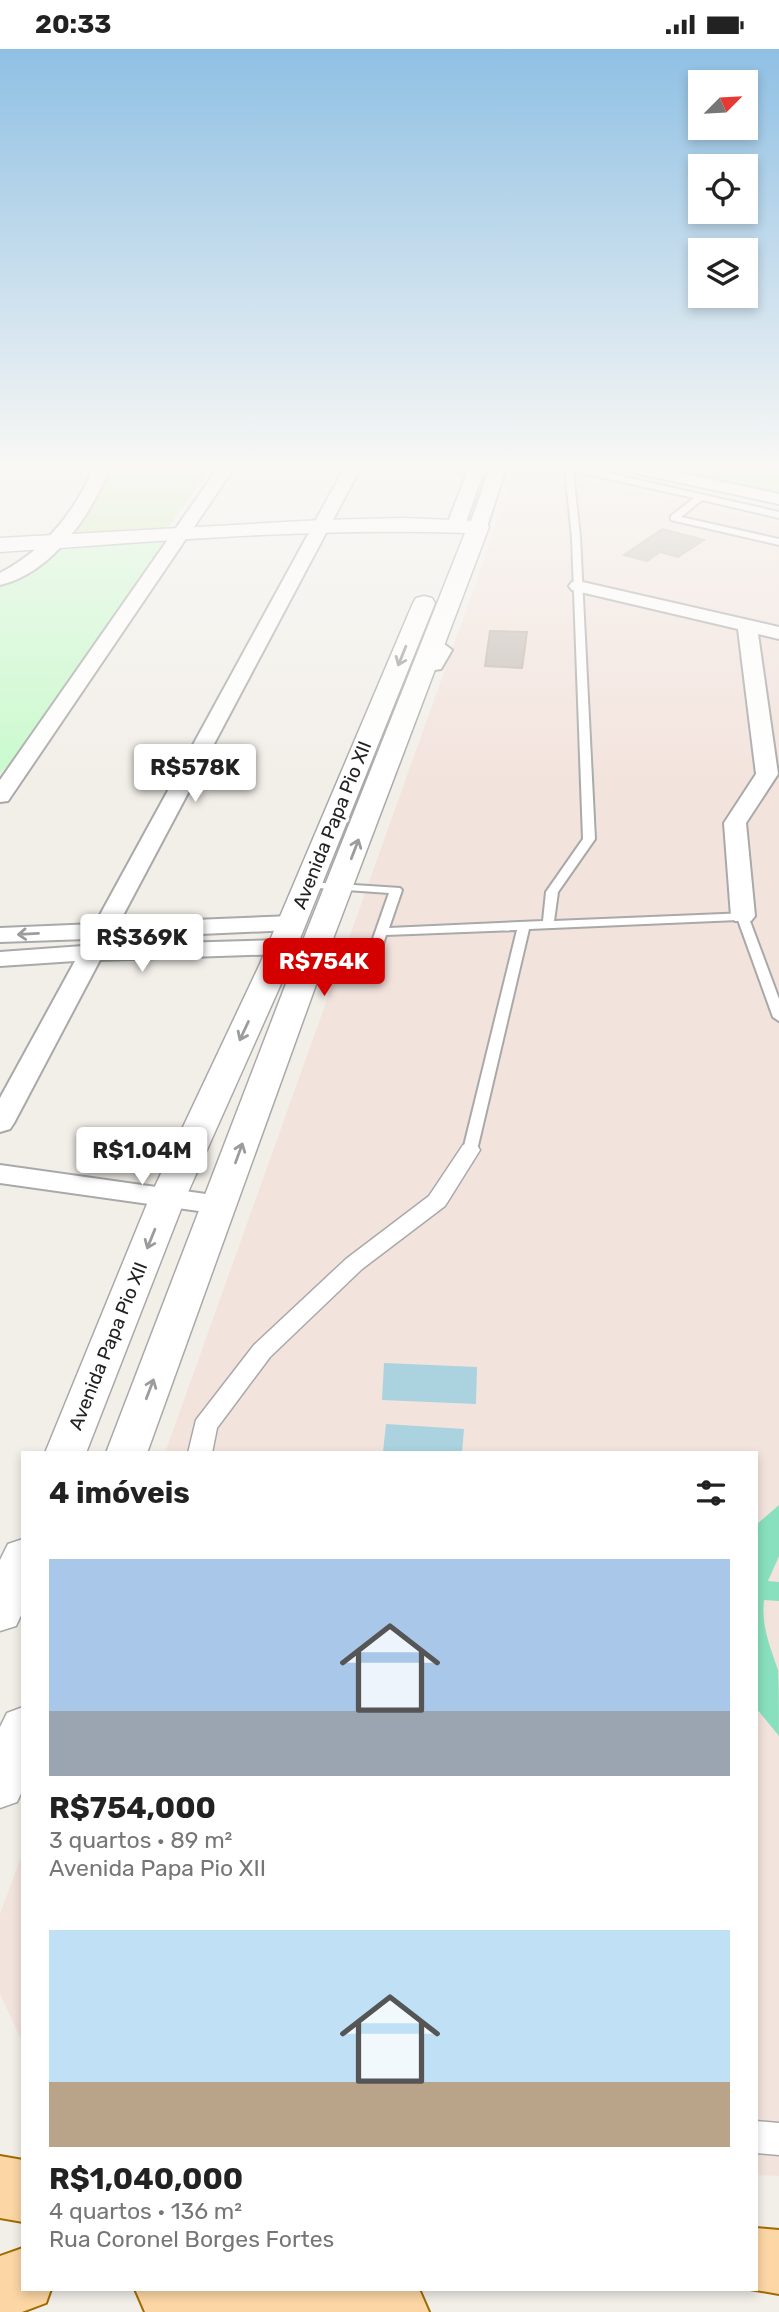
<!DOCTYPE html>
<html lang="pt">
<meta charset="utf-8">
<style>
:root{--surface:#fff;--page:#f2f2f2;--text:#222;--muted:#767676;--accent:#d40000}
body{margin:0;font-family:Rubik,sans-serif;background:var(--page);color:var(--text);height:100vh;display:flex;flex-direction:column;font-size:26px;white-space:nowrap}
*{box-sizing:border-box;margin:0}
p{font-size:23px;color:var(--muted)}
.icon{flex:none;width:38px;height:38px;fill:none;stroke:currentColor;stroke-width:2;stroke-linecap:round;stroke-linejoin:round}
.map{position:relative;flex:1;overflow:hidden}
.panel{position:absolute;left:21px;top:1402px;width:737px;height:840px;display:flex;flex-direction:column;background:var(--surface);border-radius:0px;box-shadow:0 4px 10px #0003}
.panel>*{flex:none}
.needle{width:46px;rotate:66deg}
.fabs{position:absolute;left:688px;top:21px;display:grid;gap:14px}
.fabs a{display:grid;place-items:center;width:70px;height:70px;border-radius:0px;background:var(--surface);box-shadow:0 4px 10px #0003;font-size:35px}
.price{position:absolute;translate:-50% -60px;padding:0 16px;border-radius:7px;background:#fff;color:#222;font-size:23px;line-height:46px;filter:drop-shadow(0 2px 4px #0008)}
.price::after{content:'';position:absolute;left:50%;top:42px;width:21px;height:16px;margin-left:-10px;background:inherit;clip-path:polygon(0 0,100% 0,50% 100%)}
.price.selected{background:var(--accent);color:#fff}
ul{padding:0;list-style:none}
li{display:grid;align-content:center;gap:14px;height:371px;padding:0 28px}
li span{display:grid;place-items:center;height:217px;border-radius:0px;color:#555}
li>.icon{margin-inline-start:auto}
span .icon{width:126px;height:126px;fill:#fffc;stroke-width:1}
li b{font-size:30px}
h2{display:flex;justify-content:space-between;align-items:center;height:84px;padding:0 28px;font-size:30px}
.status{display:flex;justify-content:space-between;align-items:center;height:49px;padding:0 35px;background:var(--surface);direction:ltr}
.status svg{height:19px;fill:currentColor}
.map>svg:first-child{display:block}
</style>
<div class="status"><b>20:33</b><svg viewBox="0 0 49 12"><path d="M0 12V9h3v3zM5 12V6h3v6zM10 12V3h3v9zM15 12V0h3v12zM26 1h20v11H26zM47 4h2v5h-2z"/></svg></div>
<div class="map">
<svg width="779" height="2263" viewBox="0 0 779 2263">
<rect width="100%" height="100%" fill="#f2efe9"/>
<path fill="#f3e3dd" d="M 518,416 L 779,474 L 779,2127 L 756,2126 L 756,1404 L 165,1404 Z
M 23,1802 L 23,1995 L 0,1945 L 0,1865 Z"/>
<path fill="#cdebb0" d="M 110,416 L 212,416 L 165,483 L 71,487 L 109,425 Z
M 635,416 L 764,416 L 779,420 L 779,447 Z"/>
<path fill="#c8facc" d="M 160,491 L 165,496 L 15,710 L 0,724 L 0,539 L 50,505 L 62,500 Z"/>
<path fill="#88e0be" d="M 779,1456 L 779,1507 L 768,1532 L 779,1533 L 779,1552 L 764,1551 C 761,1577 770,1597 778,1621 C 779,1636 779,1669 779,1687 L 756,1659 L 756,1476 Z"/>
<path fill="#aad3df" d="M 384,1314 L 477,1318 L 476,1355 L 382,1351 Z
M 386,1375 L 464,1380 L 462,1403 L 383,1403 Z"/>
<path fill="#c7bfb8" stroke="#c4b6ab" stroke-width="2" d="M 662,480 L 704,491 L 678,508 L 660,503 L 647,512 L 624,506 Z
M 490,582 L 527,583 L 522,619 L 485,617 Z"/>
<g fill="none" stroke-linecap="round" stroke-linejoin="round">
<g stroke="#a9a9a9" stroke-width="4">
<path id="service" d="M 558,416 L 572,416 L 779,463 L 779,469 L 702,451 L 681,468 L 779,490 L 779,496 L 671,471 L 671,467 L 694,449 L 573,422 L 580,488 L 595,790 L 558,843 L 554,872 L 747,864 L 779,950 L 779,972 L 773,968 L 738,871 L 529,880 L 477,1101 L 470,1105 L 463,1101 L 517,881 L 386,886 L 373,925 L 367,929 L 274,921 L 268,917 L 274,913 L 362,921 L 389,844 L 304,838 L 304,834 L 308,833 L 400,839 L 402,841 L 389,879 L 543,872 L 546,843 L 583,790 L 572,488 L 565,420 Z
M 435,588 L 452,601 L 441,620 L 421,623 L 421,619 L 434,616 L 442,602 L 430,591 Z"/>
</g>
<g stroke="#a9a9a9" stroke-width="3">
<path id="pedestrian" d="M 470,1094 L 477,1096 L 480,1101 L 445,1157 L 362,1220 L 270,1308 L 217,1379 L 212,1404 L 188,1404 L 196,1371 L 254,1296 L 346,1210 L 429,1147 L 463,1096 Z
M 756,2072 L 779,2074 L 779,2106 L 756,2104 Z"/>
</g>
<g stroke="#a9a9a9" stroke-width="4">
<path id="minor" d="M 95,416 L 111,416 C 92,464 54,523 0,536 L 0,524 C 46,500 75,463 95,416 Z
M 220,416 L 236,416 L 8,752 L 0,753 L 0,731 Z
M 346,416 L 362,416 L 119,874 L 292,867 L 300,869 L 304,874 L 300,879 L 292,881 L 112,889 L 108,896 L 282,891 L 291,893 L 294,898 L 291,903 L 282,905 L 100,911 L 14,1074 L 10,1080 L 0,1083 L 0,1049 L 75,912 L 0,917 L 0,903 L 83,897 L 87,890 L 0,893 L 0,879 L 95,875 Z
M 470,416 L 486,416 L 465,476 L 462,480 L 450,480 L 447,476 Z
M 491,416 L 507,416 L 487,478 L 478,483 L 469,478 Z
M 614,416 L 646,416 L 779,445 L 779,455 L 622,421 Z
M 578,532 L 779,578 L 779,590 L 758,585 L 778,725 L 746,774 L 755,867 L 751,872 L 735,872 L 731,867 L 724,774 L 756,725 L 738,580 L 572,541 L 569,537 L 572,533 Z
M 0,1116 L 220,1147 L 230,1149 L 234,1156 L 230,1163 L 220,1165 L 0,1134 Z"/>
</g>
<g stroke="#a9a9a9" stroke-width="3">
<path id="tertiary" d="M 402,469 L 478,472 L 486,473 L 489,478 L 322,919 L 147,1404 L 106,1404 L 292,919 L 465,484 C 310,478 155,493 0,503 L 0,489 L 321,471 Z
M 424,547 L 432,549 L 435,554 L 289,917 L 185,1150 L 86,1404 L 45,1404 L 149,1150 L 259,917 L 413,554 L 416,549 Z
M 23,1490 L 23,1562 L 16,1577 L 0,1582 L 0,1511 L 8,1495 Z
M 23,1658 L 23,1740 L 17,1753 L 0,1759 L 0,1678 L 7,1664 Z"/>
</g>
<g stroke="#a06b00" stroke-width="4">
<path id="primary" d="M 0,2107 L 23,2111 L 23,2173 L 0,2169 Z
M 756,2179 L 779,2181 L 779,2245 L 750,2240 L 756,2240 Z
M 23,2199 L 23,2240 L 51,2240 L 46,2254 L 22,2263 L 0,2263 L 0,2207 Z
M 135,2240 L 419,2240 L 429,2263 L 145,2263 Z"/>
</g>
<use href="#service" fill="#fff" fill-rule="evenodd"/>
<use href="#pedestrian" fill="#fff" fill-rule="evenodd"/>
<use href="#minor" fill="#fff" fill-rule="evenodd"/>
<use href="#tertiary" fill="#fff" fill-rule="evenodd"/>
<use href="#primary" fill="#fcd6a4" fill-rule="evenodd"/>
</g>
<defs><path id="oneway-shaft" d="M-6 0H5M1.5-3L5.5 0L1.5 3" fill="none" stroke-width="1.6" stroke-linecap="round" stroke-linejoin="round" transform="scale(1.75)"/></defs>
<g stroke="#9c9c9c">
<use href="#oneway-shaft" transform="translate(402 607) rotate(112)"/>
<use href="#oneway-shaft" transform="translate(355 800) rotate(-69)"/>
<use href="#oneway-shaft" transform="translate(28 885) rotate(177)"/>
<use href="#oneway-shaft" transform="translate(244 982) rotate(115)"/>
<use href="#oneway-shaft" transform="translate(239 1104) rotate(-70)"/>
<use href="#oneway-shaft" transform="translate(151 1190) rotate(112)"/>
<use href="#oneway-shaft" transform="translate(150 1340) rotate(-69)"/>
</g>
<linearGradient id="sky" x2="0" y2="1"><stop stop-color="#8fc0e4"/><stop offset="0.57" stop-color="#f9f8f5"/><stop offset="1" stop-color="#f9f8f5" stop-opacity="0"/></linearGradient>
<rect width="779" height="733" fill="url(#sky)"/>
<g text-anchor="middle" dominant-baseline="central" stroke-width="7" stroke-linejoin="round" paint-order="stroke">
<g font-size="19" fill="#222" stroke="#fff">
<text transform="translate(332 776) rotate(-68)">Avenida Papa Pio XII</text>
<text transform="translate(108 1297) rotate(-68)">Avenida Papa Pio XII</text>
</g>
</g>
</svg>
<div class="fabs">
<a><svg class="needle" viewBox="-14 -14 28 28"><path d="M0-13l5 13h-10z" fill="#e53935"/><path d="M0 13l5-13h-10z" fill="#767676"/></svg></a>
<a><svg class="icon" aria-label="locate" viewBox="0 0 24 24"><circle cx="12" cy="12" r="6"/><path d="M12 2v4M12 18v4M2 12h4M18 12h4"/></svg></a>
<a><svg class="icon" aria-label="layers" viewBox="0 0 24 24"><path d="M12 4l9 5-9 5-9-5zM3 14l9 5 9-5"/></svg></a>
</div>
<b class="price" style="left:195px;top:755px">R$578K</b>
<b class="price" style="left:142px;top:925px">R$369K</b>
<b class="price selected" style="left:324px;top:949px">R$754K</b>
<b class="price" style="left:142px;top:1138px">R$1.04M</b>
<section class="panel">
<h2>4 imóveis<svg class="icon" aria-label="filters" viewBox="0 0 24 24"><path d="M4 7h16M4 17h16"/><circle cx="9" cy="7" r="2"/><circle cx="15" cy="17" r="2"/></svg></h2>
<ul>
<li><span style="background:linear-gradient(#a9c7e8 70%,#9aa5b1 0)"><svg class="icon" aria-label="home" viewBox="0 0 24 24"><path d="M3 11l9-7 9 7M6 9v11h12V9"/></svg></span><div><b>R$754,000</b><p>3 quartos · 89 m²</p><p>Avenida Papa Pio XII</p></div></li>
<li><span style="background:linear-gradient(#bfe0f5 70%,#b9a48a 0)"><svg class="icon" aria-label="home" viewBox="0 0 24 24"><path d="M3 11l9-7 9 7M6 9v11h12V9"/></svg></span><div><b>R$1,040,000</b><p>4 quartos · 136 m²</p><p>Rua Coronel Borges Fortes</p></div></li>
</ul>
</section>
</div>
